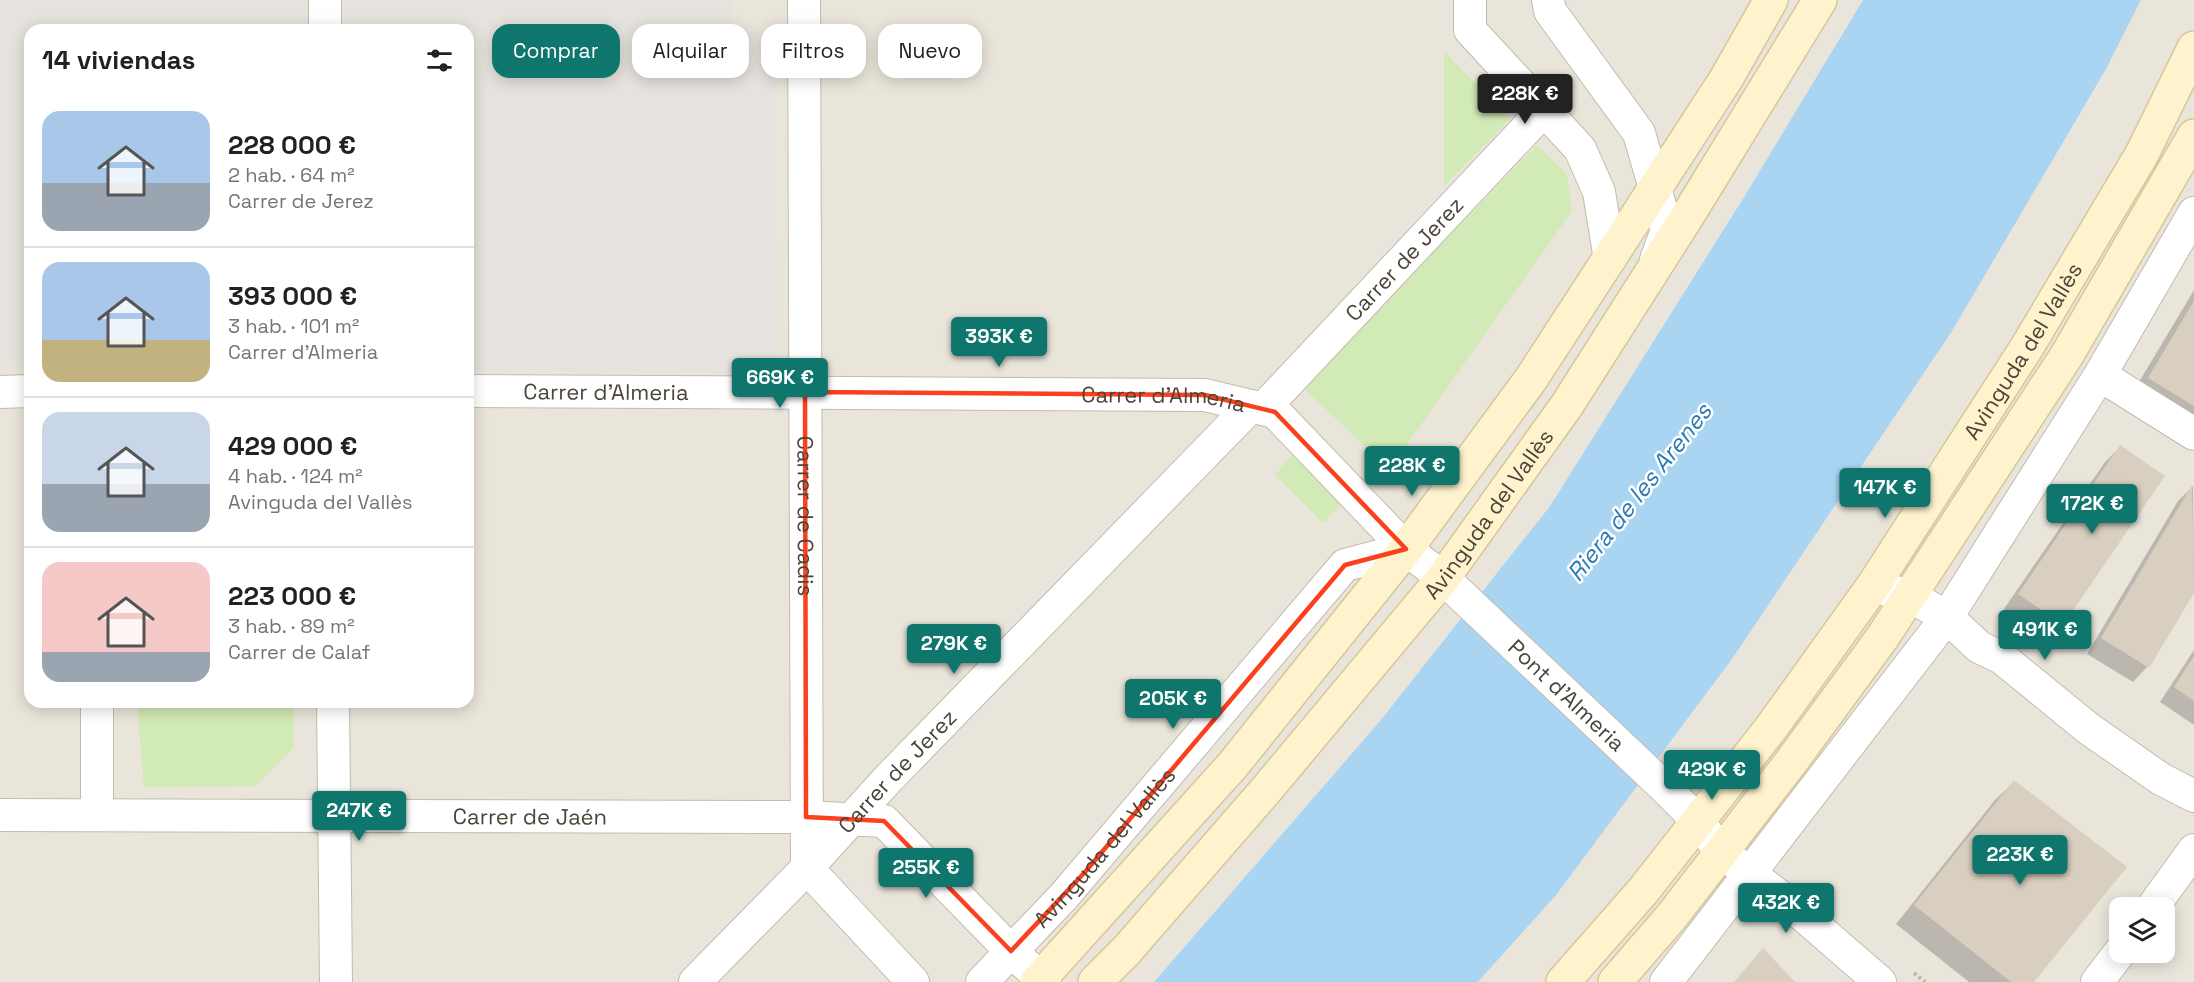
<!DOCTYPE html>
<html lang="es">
<meta charset="utf-8">
<style>
:root{--surface:#fff;--page:#f6f6f6;--text:#202124;--muted:#757577;--line:#e0e0e0;--accent:#0f766e}
body{margin:0;font-family:"Space Grotesk",sans-serif;background:var(--page);color:var(--text);height:100vh;display:flex;flex-direction:column;font-size:22px;white-space:nowrap}
*{box-sizing:border-box;margin:0}
p{font-size:20px;color:var(--muted)}
.icon{flex:none;width:33px;height:33px;fill:none;stroke:currentColor;stroke-width:2;stroke-linecap:round;stroke-linejoin:round}
.map{position:relative;flex:1;overflow:hidden}
.drawer{position:absolute;left:24px;top:24px;width:450px;height:684px;display:flex;flex-direction:column;background:var(--surface);border-radius:18px;box-shadow:0 3px 15px #0003}
.drawer>*{flex:none}
.banner{position:absolute;left:492px;top:24px;width:570px;height:54px;display:flex;gap:12px}
.buttons{position:absolute;left:2109px;top:897px;display:grid;gap:12px}
.buttons a{display:grid;place-items:center;width:66px;height:66px;border-radius:12px;background:var(--surface);box-shadow:0 3px 15px #0003;font-size:30px}
.price{position:absolute;translate:-50% -51px;padding:0 14px;border-radius:6px;background:var(--accent);color:#fff;font-size:20px;line-height:39px;filter:drop-shadow(0 2px 3px #0008)}
.price::after{content:'';position:absolute;left:50%;top:36px;width:18px;height:14px;margin-left:-9px;background:inherit;clip-path:polygon(0 0,100% 0,50% 100%)}
.price.selected{background:#222;color:#fff}
ul{padding:0;list-style:none}
li{display:flex;align-items:center;gap:18px;height:150px;padding:0 18px}
li+li{border-top:2px solid var(--line)}
li span{display:grid;place-items:center;flex:none;width:168px;height:120px;border-radius:18px;color:#555}
li>.icon{margin-inline-start:auto}
span .icon{width:72px;height:72px;fill:#fffc;stroke-width:1}
li b{font-size:26px}
h2{display:flex;justify-content:space-between;align-items:center;height:72px;padding:0 18px;font-size:26px}
.pill{padding:0 21px;border-radius:18px;background:var(--surface);box-shadow:0 3px 15px #0003;font-size:21px;line-height:54px}
.pill.selected{background:var(--accent);color:#fff}
.map>svg:first-child{display:block}
</style>
<div class="map">
<svg width="2194" height="982" viewBox="0 0 2194 982">
<rect width="100%" height="100%" fill="#f6f3ec"/>
<path fill="#eae5da" fill-rule="evenodd" d="M 0,0 L 1863,0 L 1744,197 L 1550,506 L 1380,721 L 1154,982 L 0,982 ZM 30,30 L 468,30 L 468,702 L 30,702 Z
M 2141,0 L 2194,0 L 2194,982 L 1478,982 L 1556,895 L 1732,659 L 2106,69 ZM 2120,908 L 2164,908 L 2164,952 L 2120,952 Z"/>
<path fill="#e6e2dd" d="M 0,0 L 731,0 L 733,31 L 775,32 L 777,374 L 468,370 L 468,30 L 30,30 L 30,366 L 0,365 Z"/>
<path fill="#d2eab5" d="M 1444,51 L 1510,119 L 1444,186 Z
M 1537,145 L 1567,174 L 1572,211 L 1389,470 L 1303,387 Z
M 1293,454 L 1343,502 L 1323,523 L 1275,475 Z
M 137,702 L 294,702 L 294,747 L 255,786 L 144,787 Z"/>
<path fill="#a9d4f2" d="M 1863,0 L 2141,0 L 2106,69 L 1952,331 L 1732,659 L 1556,895 L 1478,982 L 1154,982 L 1380,721 L 1550,506 L 1744,197 Z"/>
<path fill="#0003" d="M 2194,290 L 2194,436 L 2130,397 Z
M 2120,447 L 2163,476 L 2061,624 L 2047,639 L 2004,609 L 2105,462 Z
M 2193,486 L 2194,590 L 2147,667 L 2133,682 L 2087,654 L 2178,501 Z
M 2194,650 L 2194,725 L 2160,702 Z
M 2014,782 L 2032,982 L 1969,982 L 1896,924 L 1995,800 Z"/>
<path fill="#d8cfc1" d="M 2194,301 L 2194,406 L 2148,378 Z
M 2120,445 L 2165,476 L 2063,625 L 2018,594 Z
M 2192,485 L 2194,593 L 2149,668 L 2101,638 Z
M 2194,656 L 2194,701 L 2174,687 Z
M 2014,780 L 2127,867 L 2034,982 L 2011,982 L 1914,905 Z
M 1763,948 L 1795,982 L 1734,982 Z"/>
<g fill="none" stroke-linecap="round" stroke-linejoin="round">
<g stroke="#c2bbae" stroke-width="34">
<g id="street">
<path d="M 325,0 L 325,30"/>
<path id="s1" d="M 804,0 L 807,868 L 913,982"/>
<path d="M 1470,0 L 1470,30 L 1580,149 L 1599,192 L 1610,259"/>
<path d="M 1548,0 L 1550,11 L 1639,133 L 1667,230 L 1656,260"/>
<path d="M 2100,375 L 2194,434"/>
<path id="s2" d="M 468,391 L 1205,395 L 1275,412 L 1406,549 L 1443,578 L 1662,785 L 1697,820 L 1721,852 L 1791,905 L 1880,982"/>
<path d="M 0,392 L 30,391"/>
<path id="s3" d="M 1263,409 L 1544,110"/>
<path d="M 1873,586 L 1910,596 L 1947,617 L 1979,647 L 2002,658 L 2089,729 L 2161,779 L 2194,796"/>
<path d="M 97,702 L 97,815"/>
<path d="M 333,702 L 336,982"/>
<path id="s4" d="M 0,815 L 806,817 L 884,821 L 1011,951 L 1045,982"/>
<path d="M 2152,908 L 2194,850"/>
<path id="s5" d="M 695,982 L 807,868 L 888,779 L 1251,406"/>
<path id="s6" d="M 982,982 L 1064,896 L 1345,565 L 1406,549"/>
<path d="M 1666,982 L 1947,617 L 2100,375 L 2194,213"/>
<path d="M 2097,982 L 2120,952"/>
</g>
</g>
<g stroke="#d6c79b" stroke-width="36">
<g id="secondary">
<path d="M 1037,982 L 1232,766 L 1406,549 L 1531,379 L 1726,79 L 1771,0"/>
<path id="s7" d="M 1095,982 L 1126,951 L 1266,790 L 1443,578 L 1567,405 L 1688,215 L 1820,0"/>
<path id="s8" d="M 1563,982 L 1643,891 L 1771,728 L 1873,586 L 2027,347 L 2142,154 L 2194,48"/>
<path d="M 1615,982 L 1672,916 L 1791,762 L 1882,638 L 2067,355 L 2194,136"/>
</g>
</g>
<path stroke="#c4b79f" stroke-width="4" stroke-dasharray="3 3" stroke-linecap="butt" d="M 1914,973 L 1925,982"/>
<use href="#street" stroke="#fff" stroke-width="32"/>
<use href="#secondary" stroke="#fff3cd" stroke-width="33"/>
</g>
<path fill="none" stroke="#fc3f1d" stroke-width="4.5" stroke-linejoin="round" d="M 805,392 L 1205,395 L 1275,412 L 1406,549 L 1345,565 L 1085,872 L 1011,951 L 884,821 L 806,817 Z"/>
<g text-anchor="middle" dominant-baseline="central" stroke-width="5" stroke-linejoin="round" paint-order="stroke">
<g font-size="22" fill="#4b4439" stroke="#fff">
<text stroke="none"><textPath href="#s3" startOffset="206">Carrer de Jerez</textPath></text>
<text stroke="none"><textPath href="#s8" startOffset="782">Avinguda del Vallès</textPath></text>
<text stroke="none"><textPath href="#s2" startOffset="138">Carrer d'Almeria</textPath></text>
<text stroke="none"><textPath href="#s2" startOffset="696">Carrer d'Almeria</textPath></text>
<text stroke="none"><textPath href="#s7" startOffset="612">Avinguda del Vallès</textPath></text>
<text stroke="none"><textPath href="#s1" startOffset="516">Carrer de Cadis</textPath></text>
<text stroke="none"><textPath href="#s2" startOffset="1216">Pont d'Almeria</textPath></text>
<text stroke="none"><textPath href="#s5" startOffset="292">Carrer de Jerez</textPath></text>
<text stroke="none"><textPath href="#s4" startOffset="530">Carrer de Jaén</textPath></text>
<text stroke="none"><textPath href="#s6" startOffset="182">Avinguda del Vallès</textPath></text>
</g>
<g font-size="24" font-style="italic" fill="#2e7ab2" stroke="#fff">
<text transform="translate(1639 492) rotate(-52)">Riera de les Arenes</text>
</g>
</g>
</svg>
<div class="buttons">
<a><svg class="icon" aria-label="layers" viewBox="0 0 24 24"><path d="M12 4l9 5-9 5-9-5zM3 14l9 5 9-5"/></svg></a>
</div>
<b class="price selected" style="left:1525px;top:125px">228K €</b>
<b class="price" style="left:999px;top:368px">393K €</b>
<b class="price" style="left:780px;top:409px">669K €</b>
<b class="price" style="left:1412px;top:497px">228K €</b>
<b class="price" style="left:1885px;top:519px">147K €</b>
<b class="price" style="left:2092px;top:535px">172K €</b>
<b class="price" style="left:2045px;top:661px">491K €</b>
<b class="price" style="left:954px;top:675px">279K €</b>
<b class="price" style="left:1173px;top:730px">205K €</b>
<b class="price" style="left:1712px;top:801px">429K €</b>
<b class="price" style="left:359px;top:842px">247K €</b>
<b class="price" style="left:2020px;top:886px">223K €</b>
<b class="price" style="left:926px;top:899px">255K €</b>
<b class="price" style="left:1786px;top:934px">432K €</b>
<div class="banner">
<a class="pill selected">Comprar</a>
<a class="pill">Alquilar</a>
<a class="pill">Filtros</a>
<a class="pill">Nuevo</a>
</div>
<section class="drawer">
<h2>14 viviendas<svg class="icon" aria-label="filters" viewBox="0 0 24 24"><path d="M4 7h16M4 17h16"/><circle cx="9" cy="7" r="2"/><circle cx="15" cy="17" r="2"/></svg></h2>
<ul>
<li><span style="background:linear-gradient(#a9c7e8 60%,#9aa5b1 0)"><svg class="icon" aria-label="home" viewBox="0 0 24 24"><path d="M3 11l9-7 9 7M6 9v11h12V9"/></svg></span><div><b>228 000 €</b><p>2 hab. · 64 m²</p><p>Carrer de Jerez</p></div></li>
<li><span style="background:linear-gradient(#a9c7e8 65%,#c2b280 0)"><svg class="icon" aria-label="home" viewBox="0 0 24 24"><path d="M3 11l9-7 9 7M6 9v11h12V9"/></svg></span><div><b>393 000 €</b><p>3 hab. · 101 m²</p><p>Carrer d'Almeria</p></div></li>
<li><span style="background:linear-gradient(#c9d6e8 60%,#9aa5b1 0)"><svg class="icon" aria-label="home" viewBox="0 0 24 24"><path d="M3 11l9-7 9 7M6 9v11h12V9"/></svg></span><div><b>429 000 €</b><p>4 hab. · 124 m²</p><p>Avinguda del Vallès</p></div></li>
<li><span style="background:linear-gradient(#f6c9c9 75%,#9aa5b1 0)"><svg class="icon" aria-label="home" viewBox="0 0 24 24"><path d="M3 11l9-7 9 7M6 9v11h12V9"/></svg></span><div><b>223 000 €</b><p>3 hab. · 89 m²</p><p>Carrer de Calaf</p></div></li>
</ul>
</section>
</div>
